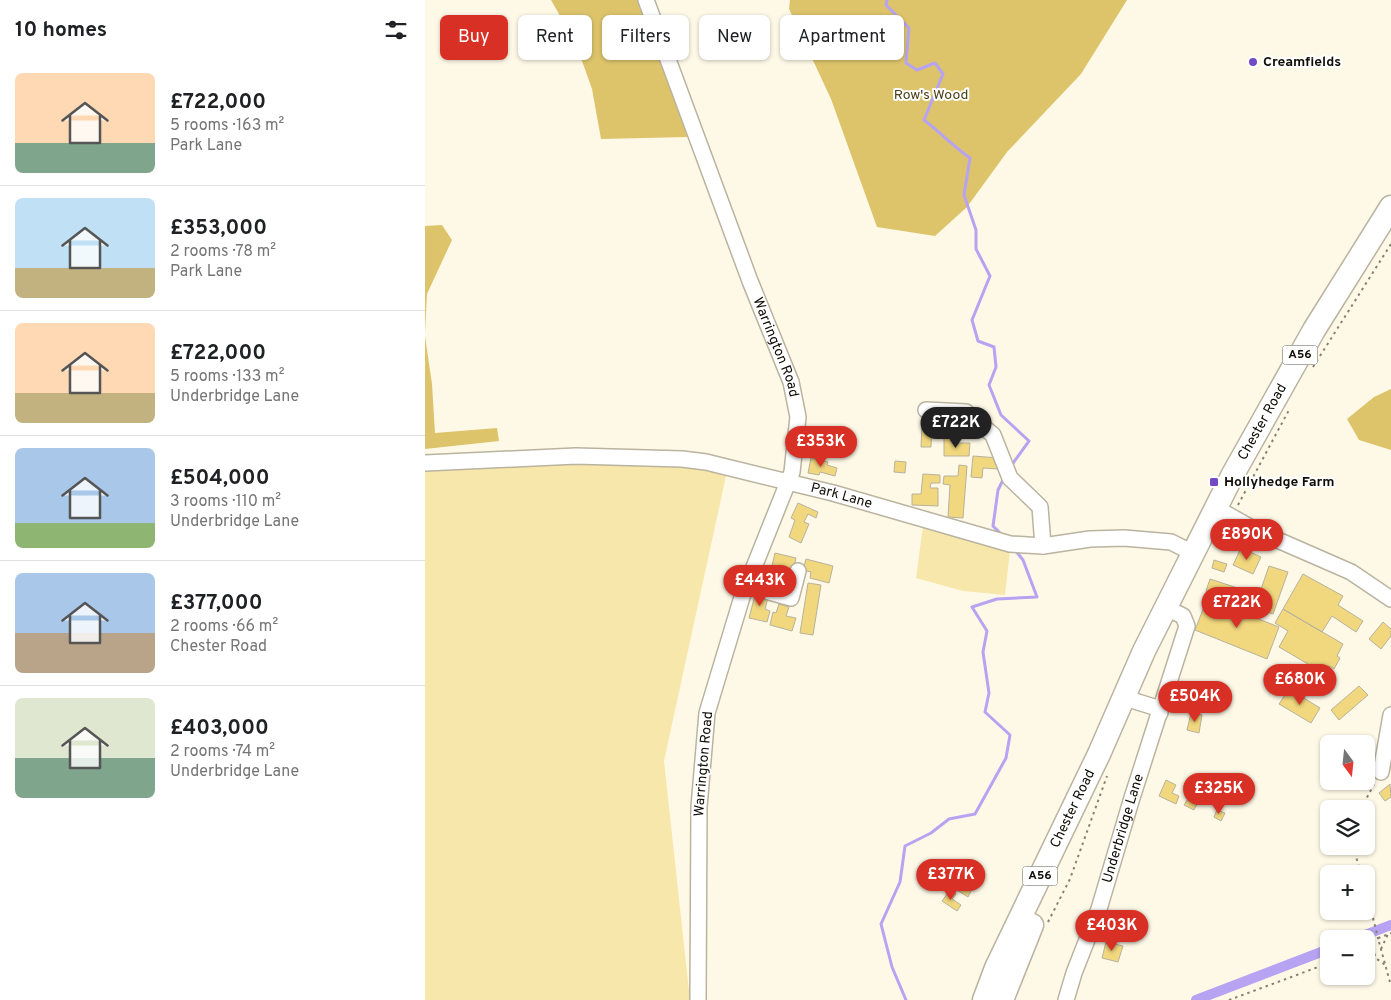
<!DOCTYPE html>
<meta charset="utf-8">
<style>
:root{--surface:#fff;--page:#f6f6f6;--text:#202124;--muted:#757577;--line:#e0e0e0;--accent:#d93025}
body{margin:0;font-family:Overpass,sans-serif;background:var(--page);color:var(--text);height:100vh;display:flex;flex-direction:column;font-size:19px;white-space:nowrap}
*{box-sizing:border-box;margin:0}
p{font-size:16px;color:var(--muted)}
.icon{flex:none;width:28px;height:28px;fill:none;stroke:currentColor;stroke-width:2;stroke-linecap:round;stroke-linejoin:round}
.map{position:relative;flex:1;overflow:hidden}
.side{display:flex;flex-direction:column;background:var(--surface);width:425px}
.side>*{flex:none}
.top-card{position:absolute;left:15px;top:15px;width:475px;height:45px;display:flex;gap:10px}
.needle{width:32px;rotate:165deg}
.tools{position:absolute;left:895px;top:735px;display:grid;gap:10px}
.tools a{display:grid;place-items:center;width:55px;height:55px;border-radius:8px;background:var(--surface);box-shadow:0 1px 4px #0004;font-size:25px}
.price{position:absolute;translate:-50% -42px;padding:0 11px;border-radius:18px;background:var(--accent);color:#fff;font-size:16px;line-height:32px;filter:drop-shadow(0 1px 2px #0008)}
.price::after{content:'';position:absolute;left:50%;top:30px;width:15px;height:11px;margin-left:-8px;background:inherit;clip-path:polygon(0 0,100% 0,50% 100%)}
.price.on{background:#222;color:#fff}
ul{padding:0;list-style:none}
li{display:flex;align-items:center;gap:15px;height:125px;padding:0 15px}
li+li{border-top:1px solid var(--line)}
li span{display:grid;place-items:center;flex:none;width:140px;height:100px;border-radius:8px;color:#555}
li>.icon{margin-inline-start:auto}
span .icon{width:60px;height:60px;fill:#fffc;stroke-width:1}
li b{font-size:21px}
h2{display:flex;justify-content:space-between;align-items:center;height:60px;padding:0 15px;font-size:21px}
.chip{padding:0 18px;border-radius:8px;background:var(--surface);box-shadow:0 1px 4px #0004;font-size:18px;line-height:45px}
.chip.on{background:var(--accent);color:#fff}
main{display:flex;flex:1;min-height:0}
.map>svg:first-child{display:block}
</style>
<main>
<section class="side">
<h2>10 homes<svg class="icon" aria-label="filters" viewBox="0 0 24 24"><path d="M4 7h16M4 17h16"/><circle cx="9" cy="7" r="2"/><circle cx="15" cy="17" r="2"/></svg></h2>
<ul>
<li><span style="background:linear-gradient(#ffd9b3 70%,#7fa58c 0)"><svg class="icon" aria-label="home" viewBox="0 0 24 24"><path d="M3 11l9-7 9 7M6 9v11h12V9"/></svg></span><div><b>£722,000</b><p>5 rooms · 163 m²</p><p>Park Lane</p></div></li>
<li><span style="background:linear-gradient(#bfe0f5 70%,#c2b280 0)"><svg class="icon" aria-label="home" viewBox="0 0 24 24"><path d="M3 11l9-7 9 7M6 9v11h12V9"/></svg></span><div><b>£353,000</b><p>2 rooms · 78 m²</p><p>Park Lane</p></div></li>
<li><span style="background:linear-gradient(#ffd9b3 70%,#c2b280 0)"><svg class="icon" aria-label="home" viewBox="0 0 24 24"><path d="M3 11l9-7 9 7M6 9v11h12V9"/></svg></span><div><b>£722,000</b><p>5 rooms · 133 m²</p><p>Underbridge Lane</p></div></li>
<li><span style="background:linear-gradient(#a9c7e8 75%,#8fb573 0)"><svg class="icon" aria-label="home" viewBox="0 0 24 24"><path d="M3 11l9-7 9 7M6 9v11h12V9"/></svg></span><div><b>£504,000</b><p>3 rooms · 110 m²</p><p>Underbridge Lane</p></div></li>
<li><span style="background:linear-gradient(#a9c7e8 60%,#b9a48a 0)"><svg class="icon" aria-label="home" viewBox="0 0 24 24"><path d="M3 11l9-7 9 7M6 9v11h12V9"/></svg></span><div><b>£377,000</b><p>2 rooms · 66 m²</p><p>Chester Road</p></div></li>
<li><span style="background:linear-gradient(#dfe7d0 60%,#7fa58c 0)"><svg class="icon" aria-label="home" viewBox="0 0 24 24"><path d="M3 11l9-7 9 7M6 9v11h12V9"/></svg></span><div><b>£403,000</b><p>2 rooms · 74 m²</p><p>Underbridge Lane</p></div></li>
</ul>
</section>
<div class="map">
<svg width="966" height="1000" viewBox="0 0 966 1000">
<rect width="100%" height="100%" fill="#fef9e7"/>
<path fill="#f8e7aa" d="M 74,462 L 257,463 L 301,476 L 239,761 L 265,1000 L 0,1000 L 0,470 Z
M 498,526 L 585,550 L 580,595 L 538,591 L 491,578 Z"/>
<path fill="#ddc46b" d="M 126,0 L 214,0 L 263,137 L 176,139 L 167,89 L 151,44 Z
M 365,0 L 702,0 L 656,74 L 582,152 L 542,207 L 510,236 L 452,227 L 406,99 L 364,9 Z
M 17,225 L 27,240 L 2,294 L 0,333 L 0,226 Z
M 0,336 L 7,384 L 10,433 L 72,428 L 74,441 L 0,449 Z
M 966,389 L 966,450 L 934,440 L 922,419 L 949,397 Z"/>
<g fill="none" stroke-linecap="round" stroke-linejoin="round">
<path stroke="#b6a3f2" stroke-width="3" d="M 462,0 L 461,5 L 484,28 L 481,63 L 492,70 L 510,63 L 518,74 L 499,120 C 515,132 528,146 545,158 L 539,195 L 551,230 L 551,249 L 565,276 L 547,320 L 553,341 L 569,347 L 571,367 L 564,385 L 576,415 L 604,441 L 586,466
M 578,536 L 568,526 L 573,490 L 579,478
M 481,1000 L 467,967 L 456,924 L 475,882 L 480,846 L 506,833 L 524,819 L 550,814 L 581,758 L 585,735 L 560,712 L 564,693 L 558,652 L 562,631 L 547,607 L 572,599 L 612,597 L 598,560 L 590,550"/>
<path stroke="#b6a3f2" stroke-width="10" d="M 930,939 L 966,925
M 771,1000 L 904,949"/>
</g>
<path fill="#f1d77e" stroke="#b8b29d" d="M 524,417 L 546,417 L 546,426 L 524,426 Z
M 497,425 L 507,426 L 506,447 L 496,447 Z
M 519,438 L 526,438 L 526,443 L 545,443 L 544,456 L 519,456 Z
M 548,456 L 574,458 L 573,469 L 558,468 L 557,478 L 546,477 Z
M 386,458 L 403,462 L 402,465 L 412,468 L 410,476 L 395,472 L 394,475 L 383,473 Z
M 470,461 L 481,462 L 480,473 L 469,472 Z
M 534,465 L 542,466 L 538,518 L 523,517 L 525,485 L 518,484 L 519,476 L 533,476 Z
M 498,474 L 515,475 L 515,483 L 506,483 L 505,488 L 513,488 L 513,506 L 487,505 L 487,494 L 496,494 Z
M 373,503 L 393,512 L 391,518 L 383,514 L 379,522 L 384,524 L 376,543 L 364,537 L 370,520 L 366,518 Z
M 816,548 L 836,557 L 828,574 L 808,565 Z
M 350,553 L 371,558 L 365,583 L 344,579 Z
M 381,559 L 408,566 L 404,583 L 385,578 L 386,572 L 378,570 Z
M 789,560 L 802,564 L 799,572 L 787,568 Z
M 844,566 L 863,572 L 848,614 L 781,591 L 785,579 L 834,595 Z
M 878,574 L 918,596 L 913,605 L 938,621 L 931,632 L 907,616 L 897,632 L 858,609 Z
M 383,583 L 396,585 L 388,635 L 375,633 Z
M 331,591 L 344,594 L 340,609 L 345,611 L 342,622 L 324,618 Z
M 782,599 L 854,627 L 842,659 L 770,630 Z
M 354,604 L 364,607 L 361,616 L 371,618 L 367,631 L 345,625 L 348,612 L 351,613 Z
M 858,609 L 918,644 L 912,656 L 915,658 L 909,669 L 904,666 L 900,674 L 854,647 L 863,631 L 850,623 Z
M 958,622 L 966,629 L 966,636 L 956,649 L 944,639 Z
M 934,686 L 943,695 L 914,720 L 906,710 Z
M 864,689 L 895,708 L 886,723 L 854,704 Z
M 766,713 L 777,715 L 774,733 L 762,730 Z
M 741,780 L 751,785 L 747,793 L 754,796 L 751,804 L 734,796 Z
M 965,784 L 966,797 L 960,801 L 954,793 Z
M 764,797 L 773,802 L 769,810 L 759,805 Z
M 792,810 L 800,813 L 796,821 L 789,817 Z
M 536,884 L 546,891 L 543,897 L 532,890 Z
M 525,890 L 531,894 L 527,899 L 536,905 L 532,911 L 517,901 Z
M 692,912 L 700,915 L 697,923 L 689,920 Z
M 681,942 L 698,946 L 693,962 L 677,958 Z"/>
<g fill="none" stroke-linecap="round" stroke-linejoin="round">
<g stroke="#b9b39f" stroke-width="18">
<g id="minor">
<path id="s1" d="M 221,0 L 325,281 L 366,382 L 373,417 L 367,472 L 317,597 L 282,713 L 274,807 L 273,1000"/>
<path d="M 501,410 L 541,412 L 568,435 L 585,478 L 615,507 L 618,546"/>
<path id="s2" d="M 0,463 L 151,456 L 257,459 L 281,462 L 408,493 L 585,544 L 618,546 L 665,539 L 699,538 L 746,542 L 768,553"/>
<path d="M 791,508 L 832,531 L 926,572 L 966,599"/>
<path d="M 322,586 L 366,598 L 373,571"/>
<path d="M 700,698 L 729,707 L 735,713"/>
<path d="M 956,772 L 966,715"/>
<path id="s3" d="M 641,1000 L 649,973 L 674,909 L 706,801 L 762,626 L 758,616 L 741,608"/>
</g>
</g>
<g stroke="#b9b39f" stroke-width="25">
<g id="highway">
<path id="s4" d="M 559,1000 L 571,968 L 674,754 L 719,651 L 807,476 L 889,330 L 966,207"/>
<path d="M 577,1000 L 607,925"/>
</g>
</g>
<path stroke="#858275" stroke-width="2" stroke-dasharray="2.5 4" stroke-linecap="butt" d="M 888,367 L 966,244
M 813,505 L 864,410
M 796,536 L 803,528
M 936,809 L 950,782
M 928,846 L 936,874
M 941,894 L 948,918
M 623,922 L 645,879 L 682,776
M 943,942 L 952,959 L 960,965
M 954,942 L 966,986
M 941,943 L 966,933
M 956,949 L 963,934
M 804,1000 L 904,963"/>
<use href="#minor" stroke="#fff" stroke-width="15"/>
<use href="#highway" stroke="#fff" stroke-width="22"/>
<path stroke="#858275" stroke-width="2" stroke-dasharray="2.5 4" stroke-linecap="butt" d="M 948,918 L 954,942"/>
</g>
<g fill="#724ac3" stroke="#fff" stroke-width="2">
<circle cx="828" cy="62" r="5"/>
<rect x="784" y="477" width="10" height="10" rx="2.5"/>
</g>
<g text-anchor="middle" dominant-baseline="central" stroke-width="4" stroke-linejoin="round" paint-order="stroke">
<g fill="#fff" stroke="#575651" stroke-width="1">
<rect x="857.5" y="345.5" width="35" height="19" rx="4"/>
<rect x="597.5" y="866.5" width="35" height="19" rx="4"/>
</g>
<g font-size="12" font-weight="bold" fill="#0f0d06">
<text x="875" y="355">A56</text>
<text x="615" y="876">A56</text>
</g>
<g font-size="14" font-weight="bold" fill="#0f0d06" stroke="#fff" text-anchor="start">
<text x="838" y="62">Creamfields</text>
<text x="799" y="482">Hollyhedge Farm</text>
</g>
<g font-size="14" fill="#493f18" stroke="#fff">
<text x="506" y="95">Row's Wood</text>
</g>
<g font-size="14" fill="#0f0d06" stroke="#fff">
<text stroke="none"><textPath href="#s1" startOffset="371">Warrington Road</textPath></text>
<text stroke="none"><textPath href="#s4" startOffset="642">Chester Road</textPath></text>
<text stroke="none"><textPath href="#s2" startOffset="421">Park Lane</textPath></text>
<text transform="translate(279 764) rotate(-85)">Warrington Road</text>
<text stroke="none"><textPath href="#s4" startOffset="211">Chester Road</textPath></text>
<text stroke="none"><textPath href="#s3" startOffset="181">Underbridge Lane</textPath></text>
</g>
</g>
</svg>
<div class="tools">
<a><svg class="needle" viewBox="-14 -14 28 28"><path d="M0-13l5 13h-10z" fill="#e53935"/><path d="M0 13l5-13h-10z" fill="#757577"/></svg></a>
<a><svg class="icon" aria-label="layers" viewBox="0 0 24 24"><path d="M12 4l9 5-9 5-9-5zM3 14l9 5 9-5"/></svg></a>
<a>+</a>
<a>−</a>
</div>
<b class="price on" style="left:531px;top:449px">£722K</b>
<b class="price" style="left:396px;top:468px">£353K</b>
<b class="price" style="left:822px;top:561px">£890K</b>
<b class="price" style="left:335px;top:607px">£443K</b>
<b class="price" style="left:812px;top:629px">£722K</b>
<b class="price" style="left:875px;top:706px">£680K</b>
<b class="price" style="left:770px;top:723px">£504K</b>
<b class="price" style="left:794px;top:815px">£325K</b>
<b class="price" style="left:526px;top:901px">£377K</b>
<b class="price" style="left:687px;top:952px">£403K</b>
<div class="top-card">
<a class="chip on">Buy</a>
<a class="chip">Rent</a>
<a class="chip">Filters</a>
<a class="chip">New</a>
<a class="chip">Apartment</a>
</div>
</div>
</main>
